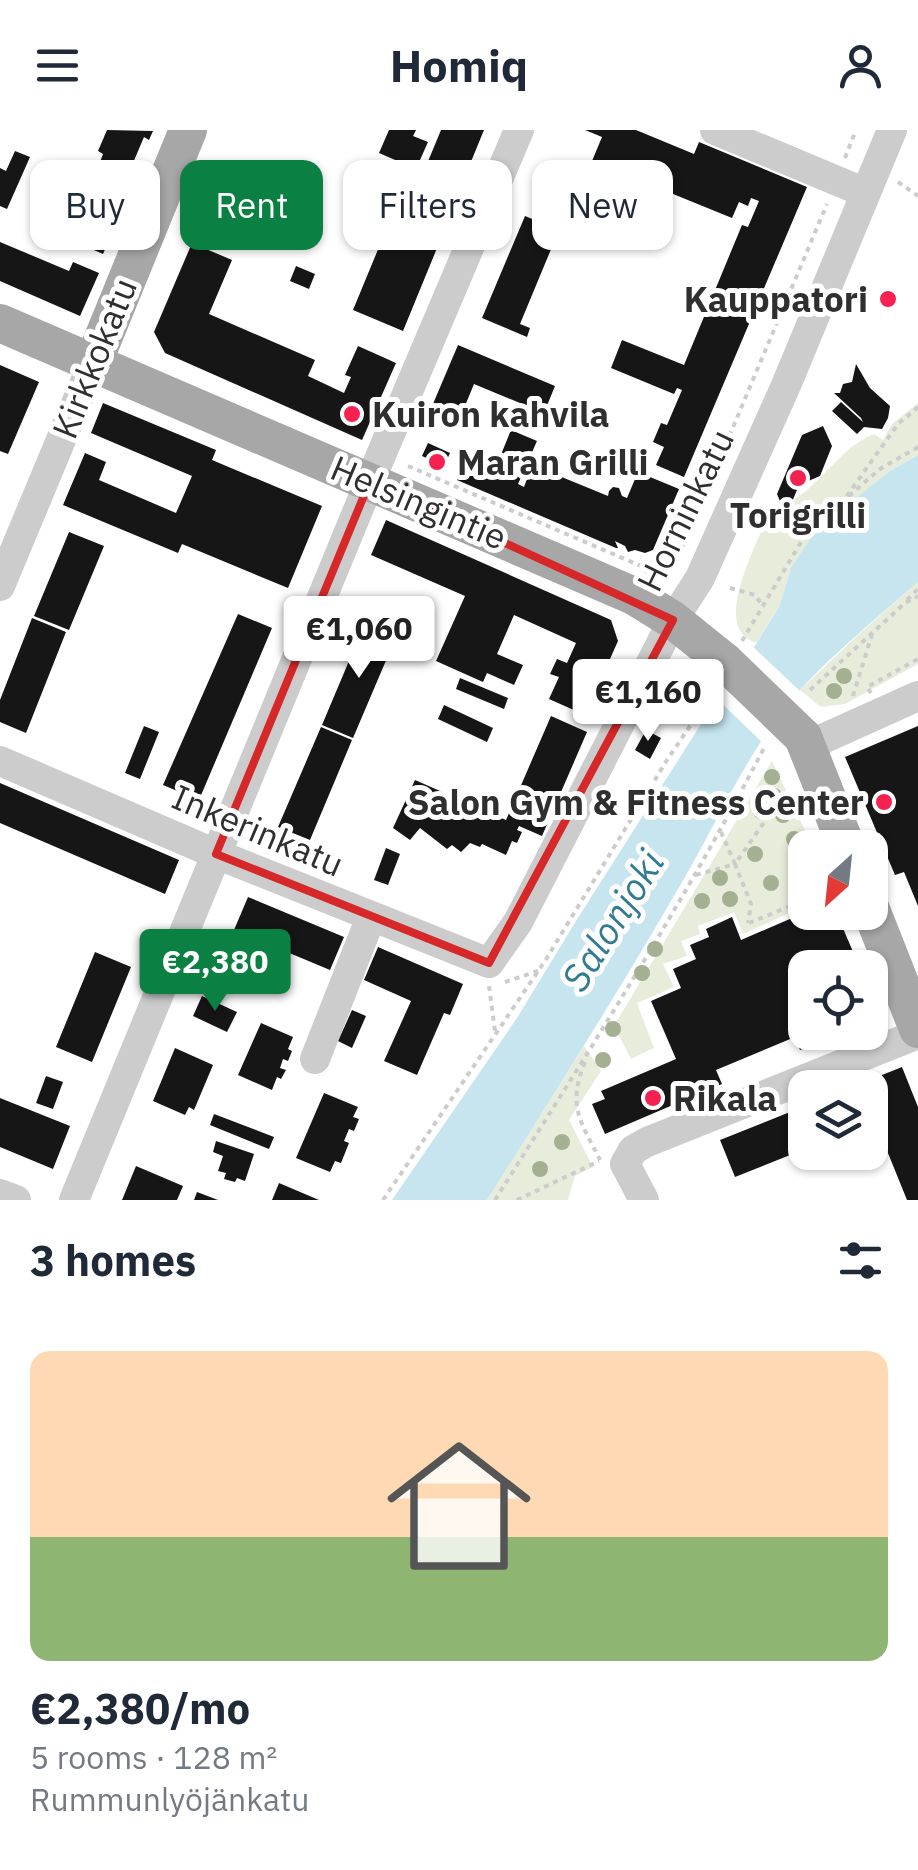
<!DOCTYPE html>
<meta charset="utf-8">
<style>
:root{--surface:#fff;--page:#f6f6f7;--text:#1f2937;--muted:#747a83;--line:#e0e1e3;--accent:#0b8043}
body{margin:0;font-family:"IBM Plex Sans",sans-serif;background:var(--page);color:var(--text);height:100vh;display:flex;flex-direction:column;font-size:38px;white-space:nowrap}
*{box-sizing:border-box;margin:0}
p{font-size:32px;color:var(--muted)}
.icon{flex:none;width:55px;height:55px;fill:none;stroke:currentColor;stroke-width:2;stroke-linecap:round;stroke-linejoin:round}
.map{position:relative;height:1070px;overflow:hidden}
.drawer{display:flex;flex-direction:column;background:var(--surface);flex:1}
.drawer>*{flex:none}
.top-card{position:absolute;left:30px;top:30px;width:860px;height:90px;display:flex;gap:20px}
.needle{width:65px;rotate:207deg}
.tools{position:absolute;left:788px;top:700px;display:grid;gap:20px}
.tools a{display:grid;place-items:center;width:100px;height:100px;border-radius:20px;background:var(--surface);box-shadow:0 2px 8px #0004;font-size:50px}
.price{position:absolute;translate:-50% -85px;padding:0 22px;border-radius:10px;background:#fff;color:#222;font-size:32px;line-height:65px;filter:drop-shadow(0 2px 5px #0008)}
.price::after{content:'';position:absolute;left:50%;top:60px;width:30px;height:22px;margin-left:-15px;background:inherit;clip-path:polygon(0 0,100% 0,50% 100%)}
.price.current{background:var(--accent);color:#fff}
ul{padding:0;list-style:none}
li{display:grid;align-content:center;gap:20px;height:530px;padding:0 30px}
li+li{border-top:2px solid var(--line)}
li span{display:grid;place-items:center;height:310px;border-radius:20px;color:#555}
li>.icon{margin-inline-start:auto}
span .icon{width:180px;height:180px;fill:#fffc;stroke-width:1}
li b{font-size:42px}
h2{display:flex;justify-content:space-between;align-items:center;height:120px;padding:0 30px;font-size:42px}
.pill{padding:0 35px;border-radius:20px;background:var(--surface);box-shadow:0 2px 8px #0004;font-size:35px;line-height:90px}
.pill.current{background:var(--accent);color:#fff}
header{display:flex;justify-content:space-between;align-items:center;height:130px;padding:0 30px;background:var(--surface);font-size:45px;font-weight:700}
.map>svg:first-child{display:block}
</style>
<header><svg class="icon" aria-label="menu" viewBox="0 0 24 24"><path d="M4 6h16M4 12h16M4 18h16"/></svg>Homiq<svg class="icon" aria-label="person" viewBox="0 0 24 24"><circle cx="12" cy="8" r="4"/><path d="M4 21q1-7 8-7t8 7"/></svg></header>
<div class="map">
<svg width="918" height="1070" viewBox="0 0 918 1070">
<rect width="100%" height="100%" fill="#fff"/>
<path fill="#e8eddb" d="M 918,273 L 918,325 L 890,341 L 791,438 L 779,477 L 756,513 C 752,511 747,509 743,505 C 720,479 760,407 771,379 C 816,369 833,320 874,304 L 883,310 L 892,294 Z
M 918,452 L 918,534 L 845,574 L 821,577 L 800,560 L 858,505 Z
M 772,631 L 813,717 L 805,718 L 805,776 L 743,804 L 734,782 L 698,796 L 700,804 L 681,811 L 687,826 L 663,834 L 674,857 L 637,873 L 654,918 L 631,929 L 614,896 Z
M 584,916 L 601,941 L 569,990 L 593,1037 L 575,1046 L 568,1070 L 487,1070 Z"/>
<path fill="#c6e5ef" d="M 918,325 L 918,452 C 878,487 836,521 800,560 C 751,614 722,683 685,747 C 622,856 555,963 487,1070 L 392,1070 L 517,888 L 576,791 L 708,583 L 719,573 L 779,477 L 791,438 L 816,400 L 890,341 Z"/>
<path fill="#fff" d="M 750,514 L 803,564 L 764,614 L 716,568 Z"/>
<path fill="#161616" d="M 107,0 L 153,1 L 149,10 L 144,7 L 133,33 L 140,36 L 135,48 L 100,32 L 103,24 L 98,21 Z
M 389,0 L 416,0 L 413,6 L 428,12 L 416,39 L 379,23 Z
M 441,0 L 484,0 L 461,56 L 424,41 Z
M 585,0 L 636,0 L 694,24 L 699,12 L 807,57 L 684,347 L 656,335 L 664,317 L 653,312 L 661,293 L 667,295 L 682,260 L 677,258 L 674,264 L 611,238 L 622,210 L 684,235 L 742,95 L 748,97 L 759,71 L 751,68 L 748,76 L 739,72 L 732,88 L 592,31 L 602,7 Z
M 15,21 L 30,27 L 7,79 L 0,76 L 0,38 L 6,41 Z
M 410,42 L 460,62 L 403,201 L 353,180 Z
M 103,80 L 119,87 L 103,124 L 87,117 Z
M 525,86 L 559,100 L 520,194 L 530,198 L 527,207 L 482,188 Z
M 0,112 L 69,141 L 73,132 L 99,143 L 80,186 L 0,151 Z
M 192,113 L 232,130 L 209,184 L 315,230 L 308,246 L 344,263 L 351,247 L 345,245 L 358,216 L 396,233 L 362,310 L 165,223 L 154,202 Z
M 296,136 L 315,144 L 309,159 L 290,151 Z
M 458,215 L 555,256 L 544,283 L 474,254 L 455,300 L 427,288 Z
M 856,234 L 870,258 L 890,276 L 888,288 L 882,299 L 864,297 L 857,304 L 832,281 L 841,272 L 863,292 L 861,288 L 834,263 L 840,263 L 843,254 L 852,252 Z
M 0,235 L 39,252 L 8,324 L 0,321 Z
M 103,273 L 216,320 L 212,330 L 322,376 L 288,458 L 182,414 L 178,423 L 63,375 L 85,323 L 106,332 L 99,350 L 176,383 L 192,346 L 91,303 Z
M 823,296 L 832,316 L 820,346 L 799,355 L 792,372 L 782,376 L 777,364 L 802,305 Z
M 511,300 L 537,311 L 518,354 L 524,357 L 530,341 L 545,347 L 547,341 L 608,366 L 609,361 L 613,357 L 619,358 L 622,366 L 627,368 L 638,342 L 679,359 L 653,420 L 645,423 L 635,420 L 628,422 L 625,416 L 615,411 L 618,418 L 616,418 L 457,350 L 467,326 L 486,334 L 484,340 L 493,344 Z
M 428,313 L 450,323 L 444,336 L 422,326 Z
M 386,390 L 611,490 L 618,511 L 585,585 L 549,569 L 559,547 L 550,544 L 557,529 L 567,533 L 576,513 L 514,485 L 497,524 L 523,535 L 514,555 L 487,543 L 483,552 L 436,531 L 465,466 L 371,425 Z
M 69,402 L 104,416 L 69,500 L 34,486 Z
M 238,484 L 272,498 L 199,670 L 163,655 Z
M 32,488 L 66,502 L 26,603 L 0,592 L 0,570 Z
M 365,493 L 396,507 L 353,608 L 322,595 Z
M 460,548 L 508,568 L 504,579 L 456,559 Z
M 444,575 L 493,598 L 487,612 L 438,589 Z
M 551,586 L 587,602 L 542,706 L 519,696 L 517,700 L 522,702 L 517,713 L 512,711 L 506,725 L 482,714 L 480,717 L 470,713 L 461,722 L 452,715 L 447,719 L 420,698 L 410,710 L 393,698 L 415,650 L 506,690 Z
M 144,596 L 159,602 L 140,649 L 125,643 Z
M 918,596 L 918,776 L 904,742 L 895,745 L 845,627 Z
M 321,597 L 352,610 L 310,710 L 278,697 Z
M 646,600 L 661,608 L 650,629 L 635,620 Z
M 0,653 L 179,730 L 165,764 L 0,693 Z
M 386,718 L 400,724 L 388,755 L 374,750 Z
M 248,767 L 344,807 L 330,840 L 234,800 Z
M 806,782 L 836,782 L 860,838 L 805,838 L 805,902 L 842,903 L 800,920 L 795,907 L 716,940 L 722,954 L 605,1004 L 592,974 L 605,969 L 601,961 L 676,929 L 651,871 L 681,858 L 673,839 L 696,829 L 690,815 L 709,807 L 706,799 L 732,787 L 741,810 Z
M 378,817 L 463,854 L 450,885 L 444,883 L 417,945 L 384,931 L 411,871 L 364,850 Z
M 95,822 L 131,837 L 92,932 L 56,917 Z
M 221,825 L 233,830 L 219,862 L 207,857 Z
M 870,862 L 880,886 L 870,891 Z
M 202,866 L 237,882 L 227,902 L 193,886 Z
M 352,880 L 366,886 L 352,918 L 338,911 Z
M 261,893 L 293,907 L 288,919 L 292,921 L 288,931 L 283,929 L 280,938 L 286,940 L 281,949 L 277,947 L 272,960 L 238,945 Z
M 175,918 L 213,935 L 194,980 L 189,977 L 185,985 L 153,971 Z
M 902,937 L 918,977 L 918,1070 L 907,1070 L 875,991 L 870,993 L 870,958 L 852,957 Z
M 46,946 L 63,952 L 53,979 L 36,973 Z
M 324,963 L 358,977 L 353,987 L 359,989 L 354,1001 L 349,999 L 344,1011 L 349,1013 L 341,1033 L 335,1031 L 330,1042 L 296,1028 Z
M 0,968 L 70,996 L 53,1039 L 0,1017 Z
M 805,976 L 805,1019 L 735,1047 L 720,1010 Z
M 214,984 L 274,1007 L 269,1019 L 210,995 Z
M 216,1011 L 254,1024 L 245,1051 L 237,1048 L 235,1052 L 224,1049 L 226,1043 L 218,1041 L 223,1026 L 213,1022 Z
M 136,1036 L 183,1056 L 177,1070 L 122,1070 Z
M 279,1053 L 319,1070 L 272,1070 Z
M 197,1062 L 218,1070 L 194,1070 Z"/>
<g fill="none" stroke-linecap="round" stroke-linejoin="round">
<path stroke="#ccc" stroke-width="4" stroke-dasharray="5 5" stroke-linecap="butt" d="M 845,28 L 856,0
M 898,52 L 918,66
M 408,336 L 648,439
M 849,366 L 880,339 L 918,317
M 675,435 L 827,74
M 645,443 L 652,432 L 664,430 L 677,436
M 730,458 L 755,465 L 763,476
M 907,470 L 918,459
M 742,511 L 801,412 L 844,370 L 898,294 L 918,277
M 675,537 L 686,546 L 695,541
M 810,560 L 905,473 L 918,466
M 871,563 L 867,557 L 918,529
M 853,566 L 873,501
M 721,702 L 735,734 L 779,671 L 793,660
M 696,745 L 735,734 L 751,774 L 748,793
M 749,793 L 805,770
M 505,852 L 538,841
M 489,856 L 495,901
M 585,932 C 567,976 580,990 600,1030
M 383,1070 L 545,831 L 667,630 L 703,577 L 668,557
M 495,1070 C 589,921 684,773 765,616
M 517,1070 L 599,1031"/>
<path stroke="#ccc" stroke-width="30" d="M 715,0 L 866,63
M 0,456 L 93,233
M 807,616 L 918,566
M 0,631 L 216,724 L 489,833 L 518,792 L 673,490 L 700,448 L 787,253 L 892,0
M 315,929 L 371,787
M 0,1064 L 16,1070
M 74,1070 L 370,351 L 519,0
M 644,1070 L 625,1034 L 633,1020 L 647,1012 L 918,904"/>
<path stroke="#a7a7a7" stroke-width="38" d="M 0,193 L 634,466 L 673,490 L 724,531
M 93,233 L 188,0
M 803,607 L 847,718
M 870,777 L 918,899"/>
<path stroke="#a7a7a7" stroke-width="38" d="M 724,531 L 803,607"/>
</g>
<g fill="#a4b092">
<circle cx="844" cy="546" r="8"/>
<circle cx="834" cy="561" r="8"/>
<circle cx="772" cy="647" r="8"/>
<circle cx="774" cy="666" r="8"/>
<circle cx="761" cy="681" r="8"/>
<circle cx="783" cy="685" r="8"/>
<circle cx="794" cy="709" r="8"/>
<circle cx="755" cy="724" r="8"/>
<circle cx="720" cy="748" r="8"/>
<circle cx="771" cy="753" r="8"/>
<circle cx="730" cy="769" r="8"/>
<circle cx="702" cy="771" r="8"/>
<circle cx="655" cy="819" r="8"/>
<circle cx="642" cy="843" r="8"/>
<circle cx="613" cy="899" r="8"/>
<circle cx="603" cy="930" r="8"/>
<circle cx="562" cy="1012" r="8"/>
<circle cx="540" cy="1039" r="8"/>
</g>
<path fill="none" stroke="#d62828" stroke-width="8" stroke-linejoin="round" d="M 370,351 L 673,490 L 489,833 L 216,724 Z"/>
<g fill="#f52251" stroke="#fff" stroke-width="4">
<circle cx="888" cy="169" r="10"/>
<circle cx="352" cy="284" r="10"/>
<circle cx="437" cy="332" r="10"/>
<circle cx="798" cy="348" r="10"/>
<circle cx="884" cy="672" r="10"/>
<circle cx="653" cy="968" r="10"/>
</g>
<g text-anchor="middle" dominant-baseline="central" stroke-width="10" stroke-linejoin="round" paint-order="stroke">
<g font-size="35" font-weight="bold" fill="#2f2f2f" stroke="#fff" text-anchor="start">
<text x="868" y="169" text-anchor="end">Kauppatori</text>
<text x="372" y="284">Kuiron kahvila</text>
<text x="457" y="332">Maran Grilli</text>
<text x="798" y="385" text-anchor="middle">Torigrilli</text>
<text x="864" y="672" text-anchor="end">Salon Gym &amp; Fitness Center</text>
<text x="673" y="968">Rikala</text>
</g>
<g font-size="35" fill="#2f2f2f" stroke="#fff">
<text transform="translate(94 228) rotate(-68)">Kirkkokatu</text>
<text transform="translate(419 372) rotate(23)">Helsingintie</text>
<text transform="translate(685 380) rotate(-64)">Horninkatu</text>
<text transform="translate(258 700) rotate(23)">Inkerinkatu</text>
</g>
<g font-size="38" font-style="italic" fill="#337b92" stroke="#fff">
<text transform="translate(612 790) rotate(-58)">Salonjoki</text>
</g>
</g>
</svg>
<div class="tools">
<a><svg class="needle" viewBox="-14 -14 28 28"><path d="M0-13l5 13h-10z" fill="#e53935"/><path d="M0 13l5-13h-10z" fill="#747a83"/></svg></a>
<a><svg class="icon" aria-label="locate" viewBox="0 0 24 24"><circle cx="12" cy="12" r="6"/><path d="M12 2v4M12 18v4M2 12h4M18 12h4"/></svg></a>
<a><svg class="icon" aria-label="layers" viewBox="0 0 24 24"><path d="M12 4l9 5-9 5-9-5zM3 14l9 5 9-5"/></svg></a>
</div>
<b class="price" style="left:359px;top:551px">€1,060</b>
<b class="price" style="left:648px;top:614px">€1,160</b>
<b class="price current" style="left:215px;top:884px">€2,380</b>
<div class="top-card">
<a class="pill">Buy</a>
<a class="pill current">Rent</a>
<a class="pill">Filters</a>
<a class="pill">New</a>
</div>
</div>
<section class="drawer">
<h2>3 homes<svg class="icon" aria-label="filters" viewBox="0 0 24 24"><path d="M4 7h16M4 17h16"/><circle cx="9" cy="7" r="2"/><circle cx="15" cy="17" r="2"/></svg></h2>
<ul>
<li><span style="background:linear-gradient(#ffd9b3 60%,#8fb573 0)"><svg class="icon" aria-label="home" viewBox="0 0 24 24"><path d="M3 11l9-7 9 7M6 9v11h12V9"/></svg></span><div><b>€2,380/mo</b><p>5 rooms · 128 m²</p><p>Rummunlyöjänkatu</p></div></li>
</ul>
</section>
